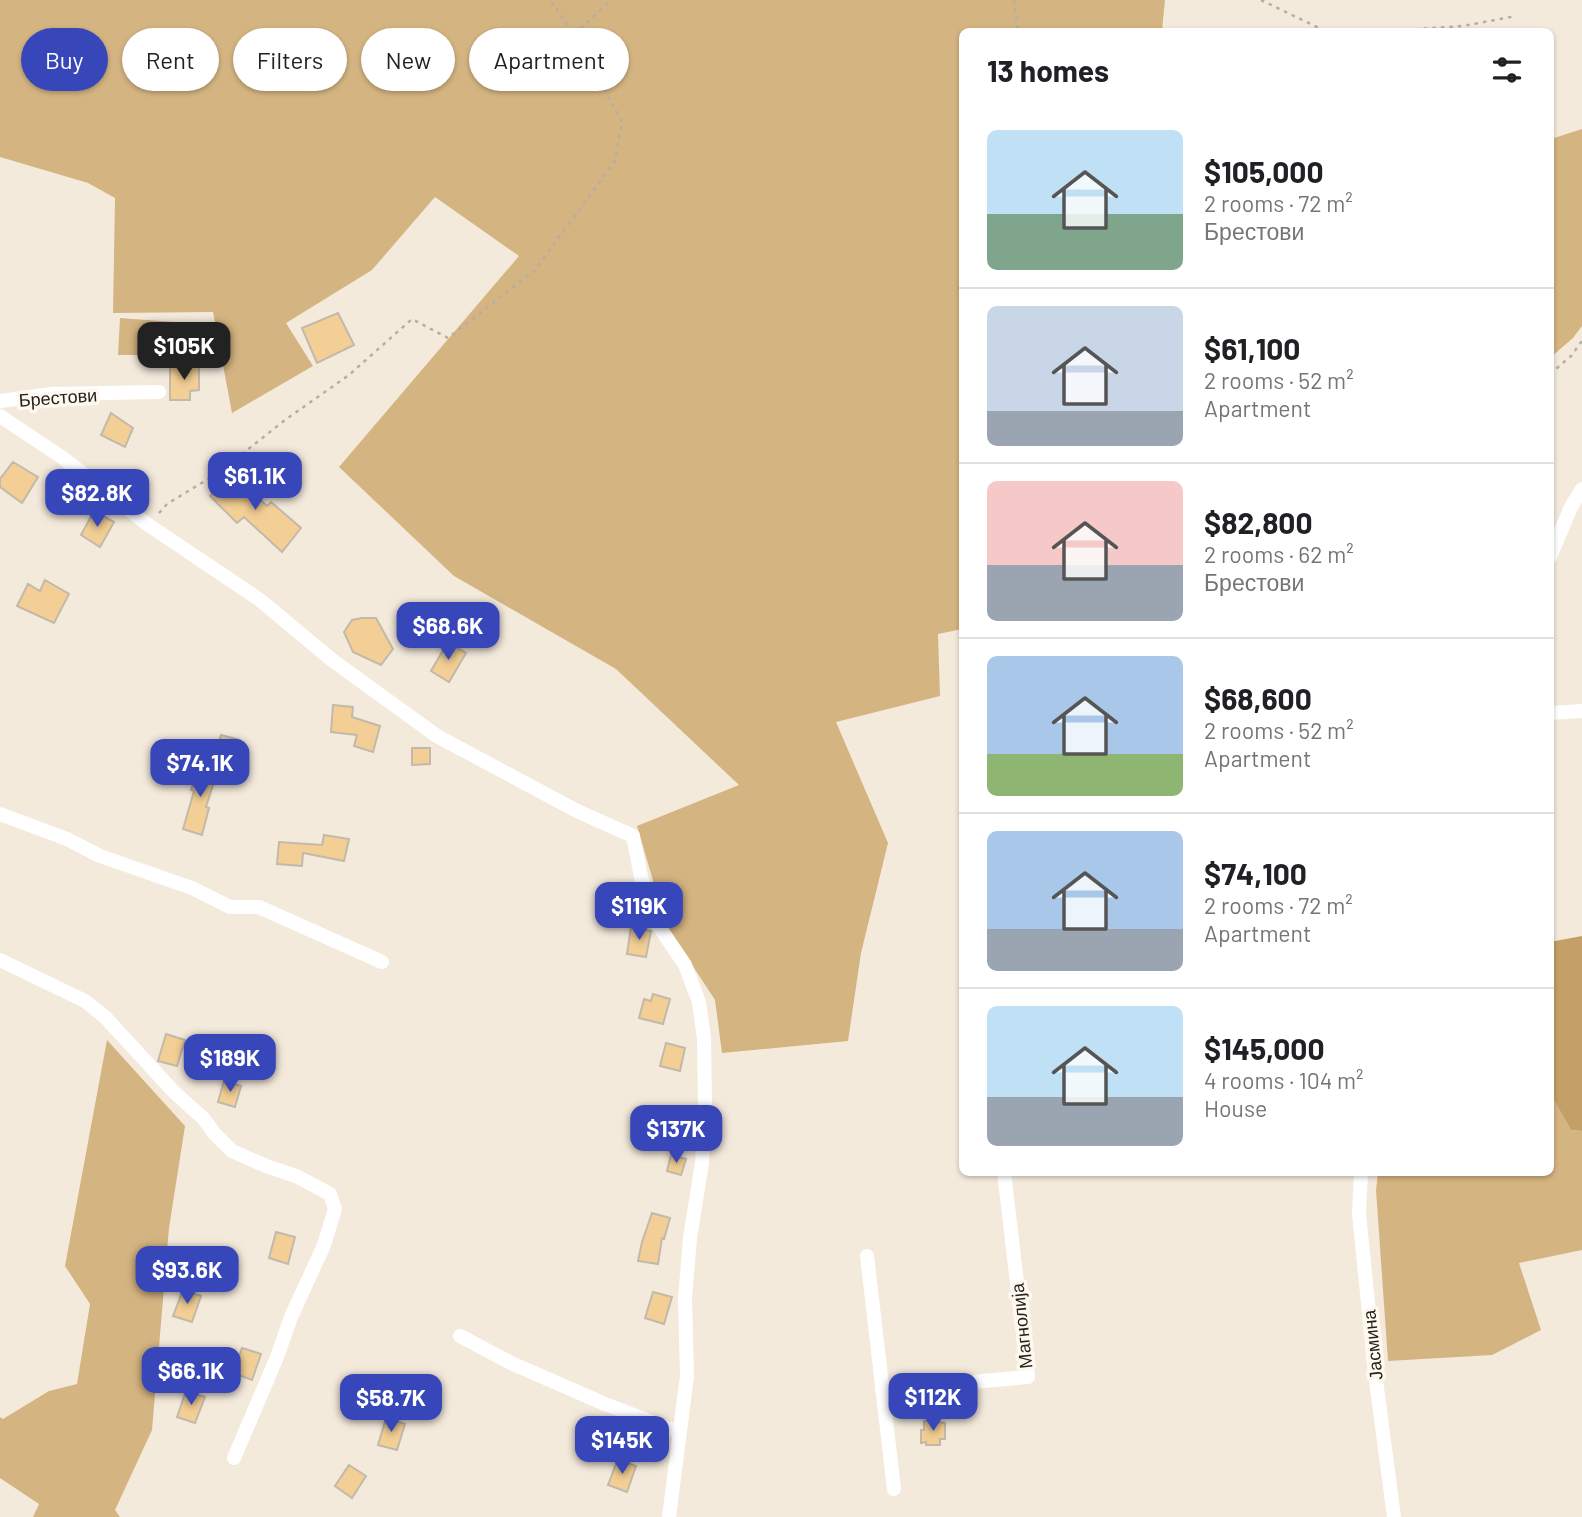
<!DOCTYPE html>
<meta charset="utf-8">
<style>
:root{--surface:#fff;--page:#f2f2f2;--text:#202124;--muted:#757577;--line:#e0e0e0;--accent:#3747b9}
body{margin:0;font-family:Barlow,sans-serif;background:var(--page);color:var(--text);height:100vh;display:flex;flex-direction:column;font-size:26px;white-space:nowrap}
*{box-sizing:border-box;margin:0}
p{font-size:23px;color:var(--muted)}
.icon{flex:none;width:38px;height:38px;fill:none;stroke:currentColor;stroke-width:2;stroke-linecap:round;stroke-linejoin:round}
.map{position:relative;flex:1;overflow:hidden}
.drawer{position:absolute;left:959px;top:28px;width:595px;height:1148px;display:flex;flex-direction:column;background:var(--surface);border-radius:10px;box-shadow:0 2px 5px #0004}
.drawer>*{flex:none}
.top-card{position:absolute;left:21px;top:28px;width:665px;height:63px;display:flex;gap:14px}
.price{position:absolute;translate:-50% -60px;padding:0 16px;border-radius:14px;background:var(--accent);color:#fff;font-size:23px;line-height:46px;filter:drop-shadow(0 2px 4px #0008)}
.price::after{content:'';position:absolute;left:50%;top:42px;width:21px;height:16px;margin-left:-10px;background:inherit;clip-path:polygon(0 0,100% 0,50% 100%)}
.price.current{background:#222;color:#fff}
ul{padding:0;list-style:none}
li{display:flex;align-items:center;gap:21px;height:175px;padding:0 28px}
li+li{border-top:2px solid var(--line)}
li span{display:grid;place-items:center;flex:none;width:196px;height:140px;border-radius:10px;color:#555}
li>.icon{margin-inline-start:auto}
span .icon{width:84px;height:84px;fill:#fffc;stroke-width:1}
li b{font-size:30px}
h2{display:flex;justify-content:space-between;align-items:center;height:84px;padding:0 28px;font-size:30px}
.pill{padding:0 24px;border-radius:32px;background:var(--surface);box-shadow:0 2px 5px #0004;font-size:24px;line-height:63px}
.pill.current{background:var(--accent);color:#fff}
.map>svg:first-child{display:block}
</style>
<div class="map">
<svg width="1582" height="1517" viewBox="0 0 1582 1517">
<rect width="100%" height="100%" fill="#f4eadc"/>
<path fill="#d4b481" d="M 0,0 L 1165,0 L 1162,31 L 962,32 L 962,629 L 938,634 L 940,696 L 836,722 L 888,843 L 861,953 L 848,1041 L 722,1053 L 715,1000 L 666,925 L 637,826 L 739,785 L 616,669 L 454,576 L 339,467 L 519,256 L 435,197 L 372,270 L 286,323 L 313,366 L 232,413 L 213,312 L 113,313 L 115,198 L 88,183 L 0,157 Z
M 1582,129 L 1582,326 L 1573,338 L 1551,357 L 1551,139 Z
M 120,318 L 201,324 L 202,355 L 118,355 Z
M 107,1040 L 185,1126 L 169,1228 L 152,1430 L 115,1510 L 120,1517 L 33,1517 L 39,1504 L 0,1478 L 0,1417 L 3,1419 L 49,1391 L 77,1384 L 90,1304 L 65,1266 Z
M 1551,1095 L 1571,1130 L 1582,1131 L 1582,1250 L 1519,1263 L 1541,1330 L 1492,1355 L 1388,1361 L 1376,1190 L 1378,1173 L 1550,1172 Z"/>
<path fill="#c2a067" d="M 1582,936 L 1582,1131 L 1571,1130 L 1551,1095 L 1550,942 Z"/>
<path fill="#f3cf95" stroke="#c2b9ab" stroke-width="2" d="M 338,313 L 354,345 L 317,363 L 302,328 Z
M 170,366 L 199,366 L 199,390 L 190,391 L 190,400 L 170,400 Z
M 111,413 L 133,428 L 125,447 L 101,435 Z
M 13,462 L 38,477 L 22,503 L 0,487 L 0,479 Z
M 231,473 L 267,506 L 271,502 L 301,528 L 282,552 L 244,517 L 237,523 L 210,496 Z
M 94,511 L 114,522 L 100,547 L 81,535 Z
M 45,580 L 69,594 L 54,623 L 17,606 L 28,584 L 40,591 Z
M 362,618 L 376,618 L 393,649 L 381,665 L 353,652 L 344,632 L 352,620 Z
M 448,642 L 466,653 L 449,682 L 431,671 Z
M 333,705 L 353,707 L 352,717 L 380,726 L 373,752 L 354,746 L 357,735 L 331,732 Z
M 221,735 L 240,740 L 234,758 L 216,753 Z
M 412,748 L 430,748 L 430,764 L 412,765 Z
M 199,764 L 218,769 L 206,807 L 209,808 L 202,835 L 183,829 L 194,791 L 191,790 Z
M 324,835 L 349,839 L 344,861 L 303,853 L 302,866 L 277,864 L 279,842 L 322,845 Z
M 631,927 L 651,931 L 646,957 L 627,954 Z
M 653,994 L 670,999 L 663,1024 L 639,1018 L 644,999 L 651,1001 Z
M 166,1034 L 185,1040 L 177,1066 L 158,1061 Z
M 666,1043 L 685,1048 L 680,1071 L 660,1066 Z
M 224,1081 L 241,1086 L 235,1107 L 218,1102 Z
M 664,1112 L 683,1117 L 676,1143 L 657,1138 Z
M 671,1155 L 686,1159 L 681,1175 L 667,1171 Z
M 652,1213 L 670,1218 L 664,1239 L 662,1238 L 658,1264 L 638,1261 L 642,1242 Z
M 276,1232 L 295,1237 L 288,1264 L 269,1258 Z
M 183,1290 L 201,1296 L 192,1322 L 173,1316 Z
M 653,1292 L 672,1297 L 664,1324 L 645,1318 Z
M 242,1348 L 261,1354 L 252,1380 L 233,1373 Z
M 186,1391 L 205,1397 L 195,1423 L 177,1417 Z
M 386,1418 L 405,1424 L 397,1450 L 378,1445 Z
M 614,1418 L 635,1426 L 633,1434 L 611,1428 Z
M 924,1421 L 945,1423 L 945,1439 L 940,1439 L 940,1445 L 926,1445 L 926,1442 L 921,1443 L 921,1430 L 924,1430 Z
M 618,1459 L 636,1466 L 627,1492 L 608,1485 Z
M 349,1465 L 366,1476 L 352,1498 L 335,1486 Z"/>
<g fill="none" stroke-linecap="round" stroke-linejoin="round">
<path stroke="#b6aea2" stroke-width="2.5" stroke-dasharray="3.5 5" stroke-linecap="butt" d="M 1014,0 L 1018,32
M 1261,0 L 1321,29 L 1332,32
M 1373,32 L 1463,26 L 1516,16
M 574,34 L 612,0
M 1550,374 L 1571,356 L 1582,341
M 159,513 L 167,504 L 218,473 L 285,420 L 349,375 L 412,319 L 448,338 L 535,270 L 615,161 L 622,122 L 574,34 L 550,0"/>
<path stroke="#fff" stroke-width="14" d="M 0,401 L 51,394 L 159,392
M 0,416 L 63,458 L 147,524 L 260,600 L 332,660 L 437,736 L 577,811 L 633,836 L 641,877 L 658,925 L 685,965 L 699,1002 L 704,1038 L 705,1104 L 702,1163 L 690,1238 L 685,1298 L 687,1376 L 669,1517
M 1550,557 L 1571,507 L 1582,489
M 1550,713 L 1582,711
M 0,814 L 67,839 L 100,856 L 192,888 L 230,907 L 259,907 L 382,962
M 0,960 L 85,1001 L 105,1017 L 174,1092 L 203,1118 L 215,1134 L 232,1151 L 266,1166 L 296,1176 L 330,1194 L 335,1209 L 324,1245 L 291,1317 L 277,1357 L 234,1458
M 1361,1172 L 1359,1213 L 1375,1373 L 1394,1517
M 867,1256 L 894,1489
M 460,1336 L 511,1363 L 605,1404 L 678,1432
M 882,1390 L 1028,1377 L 1004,1172"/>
</g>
<g text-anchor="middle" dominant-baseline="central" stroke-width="7" stroke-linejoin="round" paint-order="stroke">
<g font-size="18" fill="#25221c" stroke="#fef8ef">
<text transform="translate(58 397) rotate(-4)">Брестови</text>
<text transform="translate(1021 1326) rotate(-96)">Магнолија</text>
<text transform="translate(1372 1345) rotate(-96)">Јасмина</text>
</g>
</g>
</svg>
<b class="price current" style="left:184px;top:382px">$105K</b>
<b class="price" style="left:255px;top:512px">$61.1K</b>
<b class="price" style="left:97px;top:529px">$82.8K</b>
<b class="price" style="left:448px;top:662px">$68.6K</b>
<b class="price" style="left:200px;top:799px">$74.1K</b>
<b class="price" style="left:639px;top:942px">$119K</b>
<b class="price" style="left:230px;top:1094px">$189K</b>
<b class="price" style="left:676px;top:1165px">$137K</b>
<b class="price" style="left:187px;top:1306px">$93.6K</b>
<b class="price" style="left:191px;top:1407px">$66.1K</b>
<b class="price" style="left:933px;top:1433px">$112K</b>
<b class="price" style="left:391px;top:1434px">$58.7K</b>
<b class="price" style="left:622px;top:1476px">$145K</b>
<div class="top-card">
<a class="pill current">Buy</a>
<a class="pill">Rent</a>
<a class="pill">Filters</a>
<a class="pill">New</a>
<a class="pill">Apartment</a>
</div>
<section class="drawer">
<h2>13 homes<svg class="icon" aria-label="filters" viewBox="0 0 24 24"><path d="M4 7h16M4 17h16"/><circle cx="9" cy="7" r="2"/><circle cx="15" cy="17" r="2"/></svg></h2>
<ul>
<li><span style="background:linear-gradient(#bfe0f5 60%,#7fa58c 0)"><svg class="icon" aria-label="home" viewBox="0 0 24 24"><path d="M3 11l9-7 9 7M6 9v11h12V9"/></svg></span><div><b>$105,000</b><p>2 rooms · 72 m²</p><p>Брестови</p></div></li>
<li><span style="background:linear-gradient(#c9d6e8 75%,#9aa5b1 0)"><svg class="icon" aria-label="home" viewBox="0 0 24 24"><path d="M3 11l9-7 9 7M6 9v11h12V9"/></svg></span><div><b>$61,100</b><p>2 rooms · 52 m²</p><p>Apartment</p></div></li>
<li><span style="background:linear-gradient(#f6c9c9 60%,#9aa5b1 0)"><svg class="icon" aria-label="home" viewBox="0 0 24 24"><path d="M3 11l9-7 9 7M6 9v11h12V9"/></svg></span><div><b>$82,800</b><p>2 rooms · 62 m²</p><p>Брестови</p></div></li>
<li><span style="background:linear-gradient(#a9c7e8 70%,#8fb573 0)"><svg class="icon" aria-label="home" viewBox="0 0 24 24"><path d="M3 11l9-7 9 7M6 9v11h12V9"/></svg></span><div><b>$68,600</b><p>2 rooms · 52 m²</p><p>Apartment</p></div></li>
<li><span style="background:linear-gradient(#a9c7e8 70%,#9aa5b1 0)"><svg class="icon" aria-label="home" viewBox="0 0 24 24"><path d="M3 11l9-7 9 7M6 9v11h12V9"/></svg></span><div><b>$74,100</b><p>2 rooms · 72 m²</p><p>Apartment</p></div></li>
<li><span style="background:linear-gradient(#bfe0f5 65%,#9aa5b1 0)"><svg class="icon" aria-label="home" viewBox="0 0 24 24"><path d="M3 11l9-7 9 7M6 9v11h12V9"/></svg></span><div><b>$145,000</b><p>4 rooms · 104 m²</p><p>House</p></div></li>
</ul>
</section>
</div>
